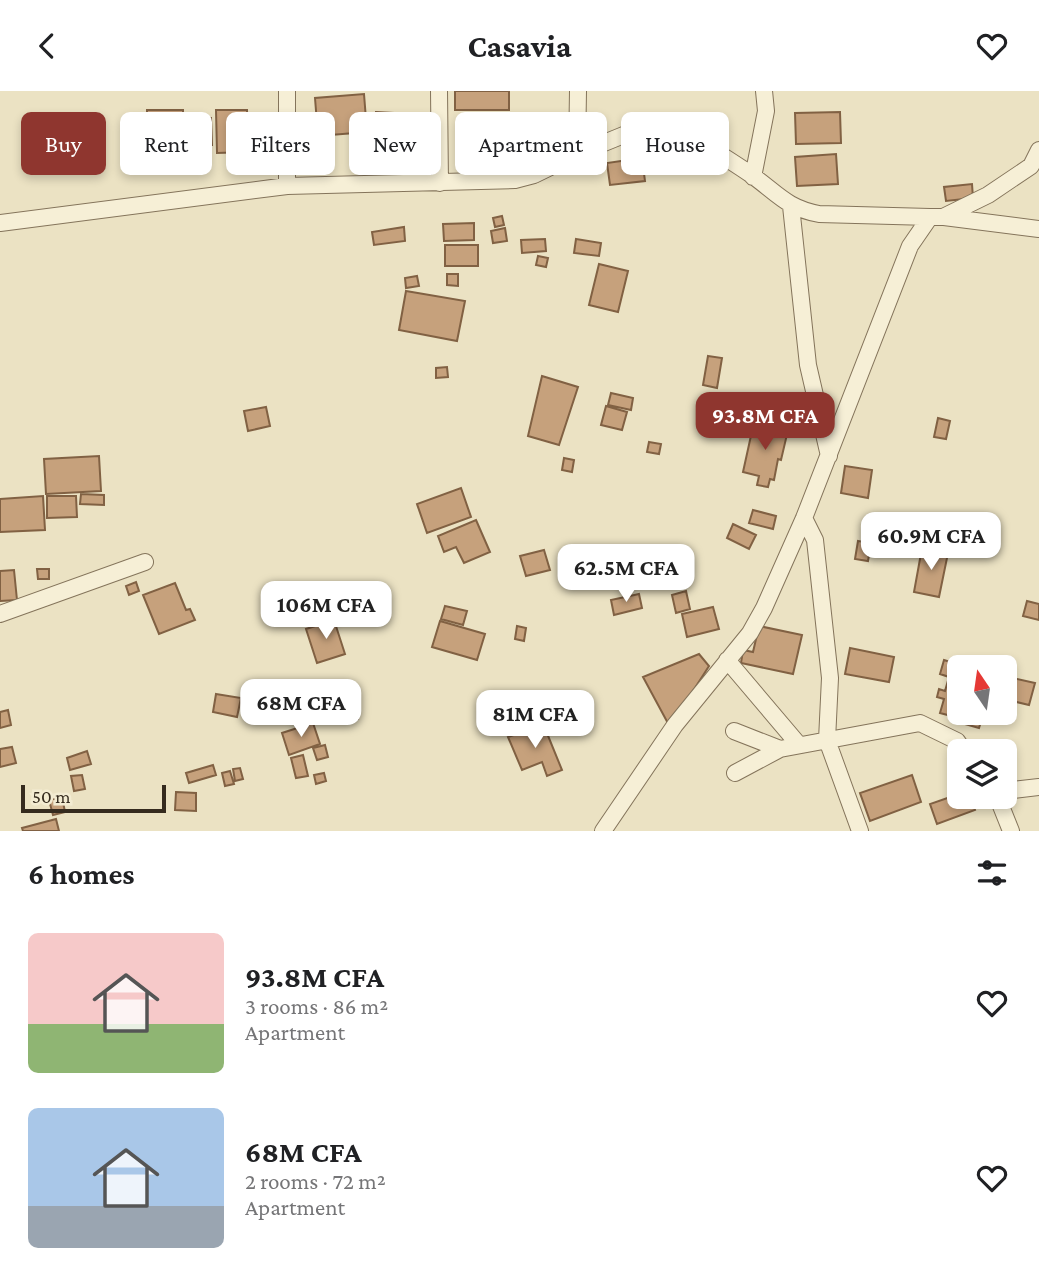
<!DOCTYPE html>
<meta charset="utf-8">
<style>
:root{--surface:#fff;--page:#f2f2f2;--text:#202124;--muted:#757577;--accent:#8f362f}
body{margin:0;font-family:"Crimson Pro",serif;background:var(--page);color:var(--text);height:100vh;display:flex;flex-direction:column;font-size:26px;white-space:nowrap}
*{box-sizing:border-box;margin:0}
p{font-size:23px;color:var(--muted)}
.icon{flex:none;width:38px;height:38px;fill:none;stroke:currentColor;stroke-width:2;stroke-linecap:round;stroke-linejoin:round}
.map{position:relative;height:740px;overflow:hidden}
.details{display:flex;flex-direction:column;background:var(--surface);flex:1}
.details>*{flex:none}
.guide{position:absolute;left:21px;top:21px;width:998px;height:63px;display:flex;gap:14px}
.needle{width:46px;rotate:347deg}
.controls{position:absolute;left:947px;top:564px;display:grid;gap:14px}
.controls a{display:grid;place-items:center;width:70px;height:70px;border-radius:10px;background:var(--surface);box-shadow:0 4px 10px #0003;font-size:35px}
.scale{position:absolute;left:21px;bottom:18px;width:145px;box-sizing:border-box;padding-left:7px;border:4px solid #352b1e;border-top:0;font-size:19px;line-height:24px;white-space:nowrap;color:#352b1e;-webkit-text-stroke:5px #f3ecd2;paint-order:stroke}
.price{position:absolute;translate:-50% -60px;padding:0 16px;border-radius:14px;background:#fff;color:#222;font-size:23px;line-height:46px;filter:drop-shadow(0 2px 4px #0008)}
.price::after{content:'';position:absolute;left:50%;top:42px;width:21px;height:16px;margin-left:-10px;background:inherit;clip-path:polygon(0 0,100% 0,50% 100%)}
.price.selected{background:var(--accent);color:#fff}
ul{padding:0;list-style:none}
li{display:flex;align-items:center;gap:21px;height:175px;padding:0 28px}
li span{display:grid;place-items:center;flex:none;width:196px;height:140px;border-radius:10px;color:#555}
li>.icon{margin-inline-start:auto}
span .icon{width:84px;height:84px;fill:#fffc;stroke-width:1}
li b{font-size:30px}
h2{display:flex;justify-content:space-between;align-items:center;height:84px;padding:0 28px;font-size:30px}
.pill{padding:0 24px;border-radius:10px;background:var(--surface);box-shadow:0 4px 10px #0003;font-size:24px;line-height:63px}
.pill.selected{background:var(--accent);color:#fff}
header{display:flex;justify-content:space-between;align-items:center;height:91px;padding:0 28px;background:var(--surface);font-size:32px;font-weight:700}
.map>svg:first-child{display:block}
</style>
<header><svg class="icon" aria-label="back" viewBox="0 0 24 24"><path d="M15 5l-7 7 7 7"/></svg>Casavia<svg class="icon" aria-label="heart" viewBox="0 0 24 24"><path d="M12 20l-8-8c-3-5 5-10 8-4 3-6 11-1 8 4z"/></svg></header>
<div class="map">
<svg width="1039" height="740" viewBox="0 0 1039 740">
<rect width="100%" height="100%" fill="#ebe2c3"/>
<path fill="#c6a17c" stroke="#816143" stroke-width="2" d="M 455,0 L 509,0 L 509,19 L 455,19 Z
M 364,3 L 367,41 L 318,45 L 315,7 Z
M 147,19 L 183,19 L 183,37 L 147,39 Z
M 216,19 L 247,19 L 248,61 L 217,62 Z
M 376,21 L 430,24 L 430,41 L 375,38 Z
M 840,21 L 841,52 L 796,53 L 795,22 Z
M 498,22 L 499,36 L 466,36 L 465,23 Z
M 211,27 L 212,54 L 193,55 L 192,28 Z
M 464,35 L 464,39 L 498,37 L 498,53 L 510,52 L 510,68 L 487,67 L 487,58 L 472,58 L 472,67 L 458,66 L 458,36 Z
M 282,40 L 285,60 L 255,64 L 252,44 Z
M 185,45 L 186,62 L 138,63 L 138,46 Z
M 659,51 L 662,64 L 653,65 L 651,53 Z
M 679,59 L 682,73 L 675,75 L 671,60 Z
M 836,63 L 838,93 L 797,95 L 795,66 Z
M 642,67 L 645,90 L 610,94 L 607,72 Z
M 972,93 L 973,107 L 946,110 L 944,96 Z
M 502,125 L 504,134 L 495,136 L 493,127 Z
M 474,132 L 474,149 L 444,150 L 443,133 Z
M 404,136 L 405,150 L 374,154 L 372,141 Z
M 505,137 L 507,150 L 493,152 L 491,140 Z
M 545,148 L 546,160 L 522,162 L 521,149 Z
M 576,148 L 601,152 L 599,165 L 574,162 Z
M 445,154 L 478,154 L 478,175 L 445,175 Z
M 538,165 L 548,167 L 546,176 L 536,174 Z
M 599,173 L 628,180 L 618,221 L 589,214 Z
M 447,183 L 458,183 L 458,195 L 447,194 Z
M 417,185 L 419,195 L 406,197 L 405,187 Z
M 406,200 L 465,210 L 457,250 L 399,239 Z
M 708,265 L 722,267 L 717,297 L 703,294 Z
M 447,276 L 448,286 L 436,287 L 436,277 Z
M 542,285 L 578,296 L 559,354 L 528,345 Z
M 611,302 L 633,307 L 631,319 L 608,314 Z
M 708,307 L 719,311 L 716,320 L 705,316 Z
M 606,315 L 627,321 L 622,339 L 601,334 Z
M 266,316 L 270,335 L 248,340 L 244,320 Z
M 938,327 L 950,330 L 946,348 L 934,346 Z
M 754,331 L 788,339 L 781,369 L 778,368 L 774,389 L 770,388 L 768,396 L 757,394 L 759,385 L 743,381 Z
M 649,351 L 661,353 L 659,363 L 647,361 Z
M 99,365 L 101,400 L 46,403 L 44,368 Z
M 564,367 L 574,369 L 572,381 L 562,379 Z
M 845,375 L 872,379 L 868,407 L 841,402 Z
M 461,397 L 471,426 L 427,442 L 417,413 Z
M 81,403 L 104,404 L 104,414 L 80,413 Z
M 43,405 L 45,439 L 0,441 L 0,408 Z
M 47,405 L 76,405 L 77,426 L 47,427 Z
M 753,419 L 776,425 L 773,438 L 749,432 Z
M 476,429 L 490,461 L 464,472 L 456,456 L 444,461 L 438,445 Z
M 733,433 L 756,444 L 749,458 L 727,447 Z
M 858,450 L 871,452 L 868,470 L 855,468 Z
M 922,457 L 948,462 L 939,506 L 914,501 Z
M 544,459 L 550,479 L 526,485 L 520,465 Z
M 37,478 L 49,478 L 49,488 L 38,488 Z
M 14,479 L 17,509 L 0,510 L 0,480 Z
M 136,491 L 139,500 L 129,504 L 126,495 Z
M 175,492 L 186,519 L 190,518 L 195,529 L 159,543 L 143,504 Z
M 686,500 L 690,518 L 676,522 L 672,504 Z
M 639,503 L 642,517 L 614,524 L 611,509 Z
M 1027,510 L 1039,513 L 1039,529 L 1023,525 Z
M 445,515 L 467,520 L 463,534 L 441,528 Z
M 713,516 L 719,538 L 687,546 L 682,523 Z
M 334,529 L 345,563 L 317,572 L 306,538 Z
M 440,530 L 485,543 L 477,569 L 432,556 Z
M 517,535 L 526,537 L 524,550 L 515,548 Z
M 759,535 L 802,544 L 793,583 L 741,572 L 743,559 L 753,561 Z
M 850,557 L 894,566 L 889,591 L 845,583 Z
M 699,563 L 709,575 L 670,636 L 643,586 Z
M 944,569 L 966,576 L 959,576 L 959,614 L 955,626 L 940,622 L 944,608 L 937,606 L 939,598 L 945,600 L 949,586 L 940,583 Z
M 1004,585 L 1035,592 L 1029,614 L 1004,608 Z
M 216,603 L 241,607 L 237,626 L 213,621 Z
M 356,617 L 358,628 L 343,631 L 340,620 Z
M 8,619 L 11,634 L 0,637 L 0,621 Z
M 968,621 L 984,621 L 979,637 L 965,633 Z
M 542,630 L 562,679 L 547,685 L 542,671 L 522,679 L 508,646 L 525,640 L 526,643 L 538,638 L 536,633 Z
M 313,632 L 320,653 L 289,664 L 282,642 Z
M 325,654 L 328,666 L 317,669 L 313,657 Z
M 12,656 L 16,672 L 0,676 L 0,658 Z
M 87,660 L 91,673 L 70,679 L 67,667 Z
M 303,664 L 308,685 L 296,687 L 291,667 Z
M 213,674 L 216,684 L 189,692 L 186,682 Z
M 240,677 L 243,688 L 235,690 L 233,678 Z
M 230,680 L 234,693 L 225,695 L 222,682 Z
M 324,682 L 326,690 L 316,693 L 314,684 Z
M 82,684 L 85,698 L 74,700 L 71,685 Z
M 912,684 L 921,711 L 870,730 L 860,702 Z
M 176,701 L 196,702 L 196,720 L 175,719 Z
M 959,703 L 959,705 L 970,705 L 975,719 L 937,733 L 930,713 Z
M 62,706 L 65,721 L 53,724 L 49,709 Z
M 56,728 L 59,740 L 23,740 L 22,737 Z"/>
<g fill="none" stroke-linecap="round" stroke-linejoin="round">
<g stroke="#84745b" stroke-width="18">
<path id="minor" d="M 439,0 L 440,92
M 577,63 L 578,0
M 753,86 L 766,20 L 764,0
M 287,95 L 287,0
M 791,115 L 808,274 L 829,365
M 944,126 L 1039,138
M 0,132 L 287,95 L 515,89 L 534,84 L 577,63 L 653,32 L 664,30 L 673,34 C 700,51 727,67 753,85 C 778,103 787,117 819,123 L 930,126
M 804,427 L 815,449 L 830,587 L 827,649 L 860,740
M 0,523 L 145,471
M 727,569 L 799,654
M 734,640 L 780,658
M 735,682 L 780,658 L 920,632 L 957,650 L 964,660
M 1004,700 L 1039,696
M 997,705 L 1011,740
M 603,740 L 675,634 L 750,542 L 764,517 L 804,427 L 910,155 L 930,126 L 943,126 L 988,104 L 1031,75 L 1039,59"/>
</g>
<use href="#minor" stroke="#f6efd6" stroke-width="16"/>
</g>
</svg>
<div class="controls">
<a><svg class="needle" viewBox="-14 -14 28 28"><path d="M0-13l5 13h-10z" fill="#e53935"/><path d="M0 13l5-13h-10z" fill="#757577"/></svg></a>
<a><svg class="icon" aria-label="layers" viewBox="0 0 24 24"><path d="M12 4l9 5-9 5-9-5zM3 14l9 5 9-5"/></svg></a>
</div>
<div class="scale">50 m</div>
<b class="price selected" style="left:765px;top:361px">93.8M CFA</b>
<b class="price" style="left:931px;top:481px">60.9M CFA</b>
<b class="price" style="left:626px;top:513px">62.5M CFA</b>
<b class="price" style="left:326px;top:550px">106M CFA</b>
<b class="price" style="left:301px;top:648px">68M CFA</b>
<b class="price" style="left:535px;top:659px">81M CFA</b>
<div class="guide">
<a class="pill selected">Buy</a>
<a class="pill">Rent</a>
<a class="pill">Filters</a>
<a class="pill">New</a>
<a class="pill">Apartment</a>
<a class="pill">House</a>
</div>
</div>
<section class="details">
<h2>6 homes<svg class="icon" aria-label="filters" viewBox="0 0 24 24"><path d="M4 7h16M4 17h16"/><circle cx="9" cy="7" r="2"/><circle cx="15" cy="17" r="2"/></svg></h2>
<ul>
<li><span style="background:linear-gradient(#f6c9c9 65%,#8fb573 0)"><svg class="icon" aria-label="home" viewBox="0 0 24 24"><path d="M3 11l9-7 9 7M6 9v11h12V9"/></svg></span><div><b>93.8M CFA</b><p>3 rooms · 86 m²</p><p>Apartment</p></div><svg class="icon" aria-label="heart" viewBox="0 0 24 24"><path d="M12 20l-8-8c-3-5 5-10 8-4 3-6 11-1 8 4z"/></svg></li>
<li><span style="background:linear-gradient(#a9c7e8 70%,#9aa5b1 0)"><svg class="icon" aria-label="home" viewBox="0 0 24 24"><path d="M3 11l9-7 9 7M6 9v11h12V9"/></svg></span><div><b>68M CFA</b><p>2 rooms · 72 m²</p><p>Apartment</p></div><svg class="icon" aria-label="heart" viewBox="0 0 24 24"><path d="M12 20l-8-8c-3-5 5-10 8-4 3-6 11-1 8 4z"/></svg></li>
</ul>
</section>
